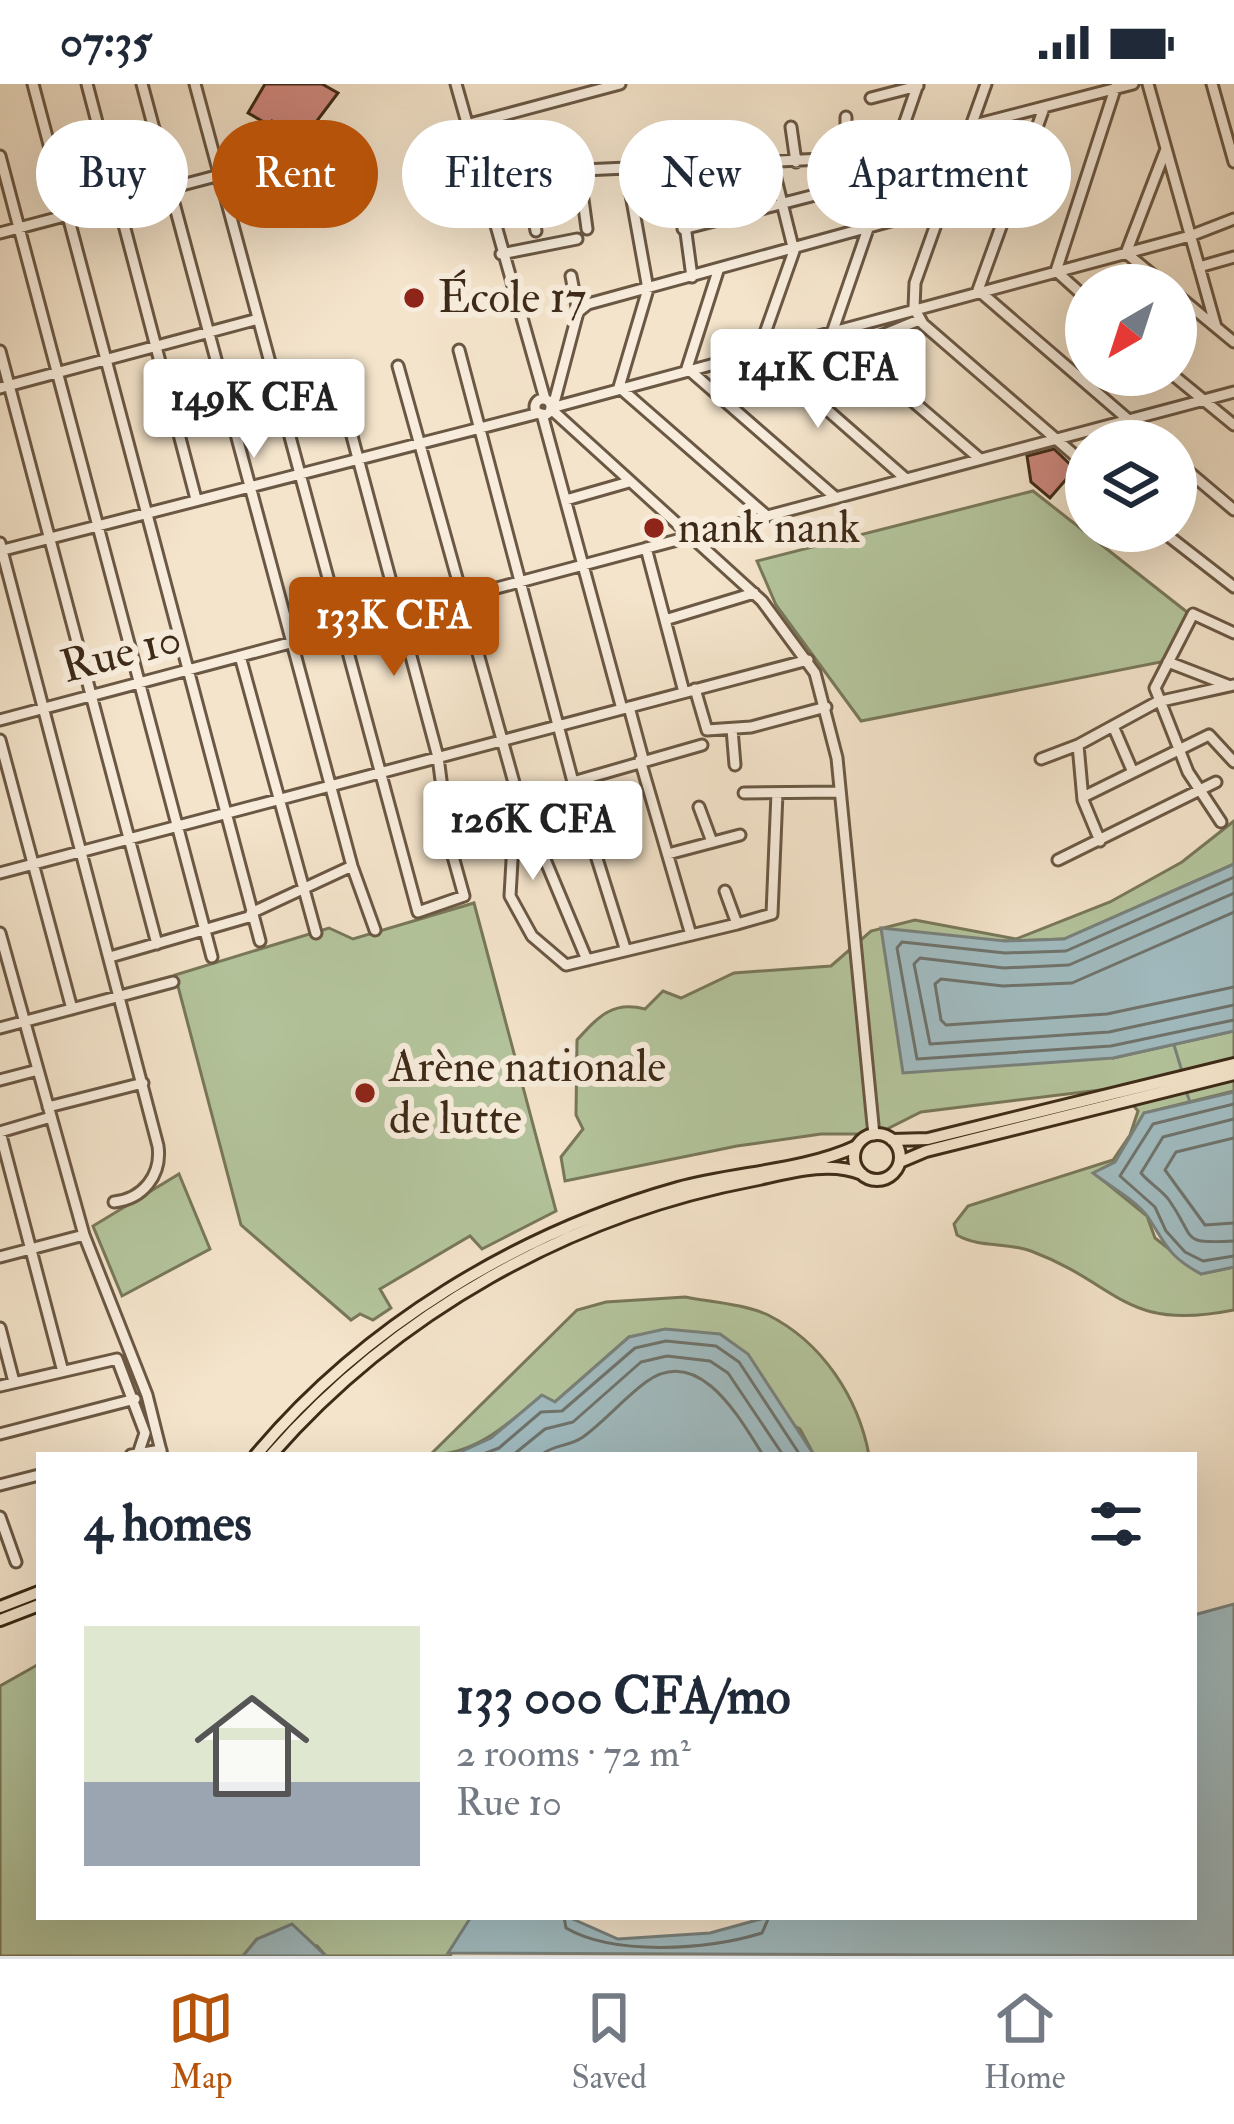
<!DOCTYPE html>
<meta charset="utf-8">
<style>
:root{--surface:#fff;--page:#f6f6f7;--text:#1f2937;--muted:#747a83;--line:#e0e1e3;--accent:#b45309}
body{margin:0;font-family:"IM FELL Double Pica",serif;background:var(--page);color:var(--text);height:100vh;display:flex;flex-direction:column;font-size:45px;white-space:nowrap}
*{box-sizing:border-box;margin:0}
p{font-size:39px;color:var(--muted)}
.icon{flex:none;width:66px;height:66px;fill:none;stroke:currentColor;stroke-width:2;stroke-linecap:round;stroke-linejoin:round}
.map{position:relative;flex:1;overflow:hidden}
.details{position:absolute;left:36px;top:1368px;width:1161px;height:468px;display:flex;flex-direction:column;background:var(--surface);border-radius:0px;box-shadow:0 12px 48px #0002}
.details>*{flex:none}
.top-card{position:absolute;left:36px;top:36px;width:1164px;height:108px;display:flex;gap:24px}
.needle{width:78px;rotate:219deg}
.tools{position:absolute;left:1065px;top:180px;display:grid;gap:24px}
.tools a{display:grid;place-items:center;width:132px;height:132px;border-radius:50%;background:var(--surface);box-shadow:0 12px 48px #0002;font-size:60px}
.price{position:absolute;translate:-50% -102px;padding:0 27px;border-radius:12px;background:#fff;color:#222;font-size:39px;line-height:78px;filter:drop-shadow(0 3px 6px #0008)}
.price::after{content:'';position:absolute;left:50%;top:72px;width:36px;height:27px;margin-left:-18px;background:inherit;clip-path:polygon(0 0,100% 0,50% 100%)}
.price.on{background:var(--accent);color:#fff}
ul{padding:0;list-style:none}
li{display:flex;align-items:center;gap:36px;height:300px;padding:0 48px}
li+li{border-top:3px solid var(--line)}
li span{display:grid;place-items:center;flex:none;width:336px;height:240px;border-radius:0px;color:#555}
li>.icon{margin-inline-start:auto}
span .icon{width:144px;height:144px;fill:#fffc;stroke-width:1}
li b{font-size:51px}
h2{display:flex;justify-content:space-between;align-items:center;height:144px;padding:0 48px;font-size:51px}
.chip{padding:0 42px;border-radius:54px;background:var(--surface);box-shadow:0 12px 48px #0002;font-size:42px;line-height:108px}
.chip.on{background:var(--accent);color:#fff}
.status{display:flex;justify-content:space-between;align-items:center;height:84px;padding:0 60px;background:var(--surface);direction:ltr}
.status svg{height:33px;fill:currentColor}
.tabs{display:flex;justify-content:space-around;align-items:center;height:168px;border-top:3px solid var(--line);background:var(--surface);font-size:33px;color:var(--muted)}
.tabs a{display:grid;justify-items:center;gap:6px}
.tabs .on{color:var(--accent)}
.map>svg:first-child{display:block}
</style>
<div class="status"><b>07:35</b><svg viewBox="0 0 49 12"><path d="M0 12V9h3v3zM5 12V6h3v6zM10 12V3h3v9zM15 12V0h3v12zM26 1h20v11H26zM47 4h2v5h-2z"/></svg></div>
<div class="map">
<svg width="1234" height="1872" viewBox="0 0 1234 1872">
<rect width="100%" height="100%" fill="#f4e4cb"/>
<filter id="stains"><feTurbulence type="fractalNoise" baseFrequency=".00167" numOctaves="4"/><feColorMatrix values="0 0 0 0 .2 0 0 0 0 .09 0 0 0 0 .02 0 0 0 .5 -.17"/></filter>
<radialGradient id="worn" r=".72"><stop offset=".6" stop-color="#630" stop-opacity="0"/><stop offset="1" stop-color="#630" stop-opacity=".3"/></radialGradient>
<path fill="#b4c59d" stroke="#78785a" stroke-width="3" d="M 1033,407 L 1192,532 L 1166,577 L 861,637 L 776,521 L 757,477 Z
M 1234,737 L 1234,780 L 1064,855 L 1005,857 L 1113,974 L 1234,947 L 1234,1007 L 1144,1029 L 1115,1078 L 1094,1089 L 1147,1132 L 1155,1154 L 1201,1190 L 1234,1183 L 1234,1226 C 1123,1248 1121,1201 1031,1167 C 1007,1158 979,1164 957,1151 L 954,1140 L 968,1122 L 1113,1076 L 1130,1051 L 1138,1027 L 1128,1015 L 1108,1005 L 921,1028 L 877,1050 L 821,1050 L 737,1062 L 565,1097 L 561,1073 L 583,1045 L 576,1031 L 577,956 C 598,933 613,916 645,925 L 663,907 L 681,914 L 734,889 L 831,882 L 871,847 L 915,836 L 1016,855 L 1110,818 L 1182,778 Z
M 474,819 L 556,1127 L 482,1165 L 470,1152 L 380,1205 L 391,1224 L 373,1236 L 360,1230 L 351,1236 L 241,1141 L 175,891 L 329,844 L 353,855 Z
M 179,1090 L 210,1165 L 122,1212 L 93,1142 Z
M 685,1213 C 711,1218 744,1220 768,1231 C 822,1258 858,1313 869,1371 L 814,1371 L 800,1345 L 629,1253 L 555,1318 L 541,1312 C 507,1341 475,1371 430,1371 L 577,1226 L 606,1218 Z
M 39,1580 L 39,1833 L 471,1833 L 450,1872 L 326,1872 L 317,1862 L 257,1855 L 243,1872 L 0,1872 L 0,1602 Z"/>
<path fill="#a1bcc1" stroke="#79827d" stroke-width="3" d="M 1234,780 L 1234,947 L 1113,974 L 903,989 L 881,844 L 1005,857 L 1064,855 Z
M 1234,1008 L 1234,1183 L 1201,1190 C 1168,1172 1167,1162 1148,1133 C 1136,1116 1109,1102 1093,1089 L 1115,1078 L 1144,1029 Z
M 665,1245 L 720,1250 L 748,1270 L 814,1371 L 454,1371 L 491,1354 L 542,1311 L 555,1318 L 629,1253 Z
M 1234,1520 L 1234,1872 L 448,1869 L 471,1833 L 568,1833 L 618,1855 L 710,1849 L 768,1833 L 1194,1833 L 1194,1531 Z
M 292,1840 L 326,1872 L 243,1872 L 257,1855 Z"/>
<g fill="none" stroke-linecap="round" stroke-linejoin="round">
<path stroke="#6f736c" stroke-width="3" d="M 1234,793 L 1066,867 L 1005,869 L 902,858 L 897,864 L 917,975 L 1111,962 L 1234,936
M 1234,809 L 1069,881 L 1004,884 L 920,874 L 914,880 L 930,960 L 1109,948 L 1234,921
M 1234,828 L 1072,899 L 1003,902 L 941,895 L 935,900 L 941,936 L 946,941 L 1107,930 L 1234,903
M 1234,1020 L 1153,1040 L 1120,1092 L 1155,1123 L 1166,1147 L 1185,1168 L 1203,1177 L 1234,1172
M 1234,1035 L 1163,1053 L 1141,1089 C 1149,1099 1162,1106 1169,1116 C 1197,1156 1179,1160 1234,1157
M 1234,1054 L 1176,1068 L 1165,1086 L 1205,1141 L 1234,1139
M 481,1371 L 499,1364 L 541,1328 L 562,1327 L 635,1264 L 666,1257 L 716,1262 L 739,1278 L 800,1371
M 513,1371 L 545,1345 L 573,1338 L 641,1278 L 667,1272 L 710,1277 L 728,1289 L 783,1371
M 541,1371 C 554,1360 569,1363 583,1353 C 605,1337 623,1315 646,1298 C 699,1259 740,1335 763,1371
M 564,1833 L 566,1844 C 614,1872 707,1866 762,1849 L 769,1833"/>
<path stroke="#79827d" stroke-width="3" d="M 1174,961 L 1181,984
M 1187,1010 L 1190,1018"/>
</g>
<path fill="#cf877d" stroke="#3d2a17" stroke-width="3" d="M 265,0 L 322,0 L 338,9 L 310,46 L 315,49 L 307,63 L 272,37 L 269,41 L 248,29 Z
M 1054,365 L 1075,385 L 1050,414 L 1031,398 L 1027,372 Z"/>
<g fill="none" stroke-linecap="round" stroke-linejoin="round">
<g stroke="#6b5844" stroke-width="15">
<path id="minor" d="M 33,0 L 260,857
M 87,0 L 196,415
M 142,0 L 352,782 L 375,846
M 195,0 L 418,828 L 464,812 L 449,758 L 438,673 L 337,296
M 456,0 L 545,315
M 986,0 L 915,199 L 914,224 L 923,240 L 1086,381
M 1148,0 L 1216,243
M 1212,0 L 1234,78
M 871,14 L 918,2
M 1044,24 L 978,206 L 1153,357
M 466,41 L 620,0
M 791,43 L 796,78
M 746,50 L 747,81
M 0,72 L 212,873
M 846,74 L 846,33
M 772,79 L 794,167 L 759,266 L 906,395
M 677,82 L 692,193
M 626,83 L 648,205 L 619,303 L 767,432
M 579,86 L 587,145
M 527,98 L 536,147
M 485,112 L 550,90 L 583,86 L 846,74 L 1133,0
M 683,145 L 885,93
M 0,149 L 220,91
M 501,170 L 577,155
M 1199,183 L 1234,173
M 718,187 L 687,284 L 836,414
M 571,192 L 578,228
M 1165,201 L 1126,169 L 1166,65
M 1176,210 L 1234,258
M 1086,214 L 1056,187 L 1116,2
M 919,236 L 861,260 L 858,270 L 980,375
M 833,246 L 918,0
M 459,266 L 573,698 L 625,864
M 0,267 L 157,860
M 398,282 L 516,706 L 510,812 L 532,852 L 566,881 L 737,840
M 1173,291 L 1234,341
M 0,304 L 258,235
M 555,315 L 578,228 L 588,220 L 942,123
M535 323a8 8 0 1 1 16 0a8 8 0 1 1-16 0Z
M 551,324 L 1190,152 L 1234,135
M 551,325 L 762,517 L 815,589 L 837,674 L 874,1051
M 542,330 L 622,625
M 1176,377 L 1234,426
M 566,416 L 629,398
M 1162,447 L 1234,503
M 0,459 L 158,1062 C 162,1091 143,1115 114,1118
M 646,464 L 684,608
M 0,467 L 539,329
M 665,536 L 754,509
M 240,572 L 316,849
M 1168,578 L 1230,602
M 695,605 L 707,646 L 751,643 L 826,623
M 629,623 L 643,675
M 0,636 L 1234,308
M 1113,642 L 1132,686
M 732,645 L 735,681
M 0,656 L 72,925
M 1041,675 L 1078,661
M 640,676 L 691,851
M 573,698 L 702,661
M 744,709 L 840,708
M 518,711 L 587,876
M 1083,713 L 1209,651 L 1234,678
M 699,723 L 712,758
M 1221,738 L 1188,688 L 1155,604 L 1193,530 L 1234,549
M 1100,757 L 1083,716 L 1078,661 L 1157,618 L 1234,601
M 668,770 L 740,751
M 1058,776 L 1216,698
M 0,789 L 808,576
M 725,807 L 737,840 L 772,830 L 777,709
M 251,829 L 352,782
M 0,849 L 84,1151 L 147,1311 L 162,1371
M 110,873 L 252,832
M 0,944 L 173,898
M 0,996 L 38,986
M 48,1023 L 143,999
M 51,1033 L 0,1048 L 62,1284
M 0,1173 L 84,1151
M 0,1244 L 14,1298
M 0,1302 L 117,1275 L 145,1349 L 138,1370
M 0,1350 L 135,1315
M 131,1371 L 161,1366
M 0,1401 L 39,1391
M 0,1433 L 16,1478"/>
</g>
<g stroke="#3d2a17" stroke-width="16">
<path id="major" d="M854 1073a23 23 0 1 1 46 0a23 23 0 1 1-46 0Z
M 892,1056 L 928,1055 L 1234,980
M 900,1078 L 926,1067 L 1234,990
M 256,1371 C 364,1242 518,1149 678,1104 C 736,1088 804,1087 857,1062
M 271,1371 C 395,1229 569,1131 754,1096 C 787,1089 829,1076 862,1090
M 0,1523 L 39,1508
M 0,1536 L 39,1521"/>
</g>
<use href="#minor" stroke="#f8eddd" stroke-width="9"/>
<use href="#major" stroke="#f4e4cb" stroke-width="10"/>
</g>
<g fill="#8f2418" stroke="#f8eddd" stroke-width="4.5">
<circle cx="414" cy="214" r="12"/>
<circle cx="654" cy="444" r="12"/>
<circle cx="365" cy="1009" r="12"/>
</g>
<g text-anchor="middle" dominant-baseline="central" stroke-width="12" stroke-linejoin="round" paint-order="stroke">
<g font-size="45" fill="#3d2a17" stroke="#f8eddd" text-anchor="start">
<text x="438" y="214">École 17</text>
<text x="678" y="444">nank nank</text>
<text x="389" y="983">Arène nationale<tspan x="389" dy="52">de lutte</tspan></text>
</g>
<g font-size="45" fill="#3d2a17" stroke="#f8eddd">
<text transform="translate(121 569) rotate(-15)">Rue 10</text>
</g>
</g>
<rect width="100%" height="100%" filter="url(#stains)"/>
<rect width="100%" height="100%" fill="url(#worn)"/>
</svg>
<div class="tools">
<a><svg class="needle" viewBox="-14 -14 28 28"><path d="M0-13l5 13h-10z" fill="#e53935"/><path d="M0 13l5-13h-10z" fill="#747a83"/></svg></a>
<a><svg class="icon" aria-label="layers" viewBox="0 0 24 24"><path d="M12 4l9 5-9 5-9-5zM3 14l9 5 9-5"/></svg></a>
</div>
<b class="price" style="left:818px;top:347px">141K CFA</b>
<b class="price" style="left:254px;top:377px">149K CFA</b>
<b class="price on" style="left:394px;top:595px">133K CFA</b>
<b class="price" style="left:533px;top:799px">126K CFA</b>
<div class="top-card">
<a class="chip">Buy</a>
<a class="chip on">Rent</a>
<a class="chip">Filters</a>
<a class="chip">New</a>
<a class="chip">Apartment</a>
</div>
<section class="details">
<h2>4 homes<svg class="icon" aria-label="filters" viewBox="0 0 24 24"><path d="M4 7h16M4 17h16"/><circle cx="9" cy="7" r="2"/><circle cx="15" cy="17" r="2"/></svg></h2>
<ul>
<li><span style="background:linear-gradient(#dfe7d0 65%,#9aa5b1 0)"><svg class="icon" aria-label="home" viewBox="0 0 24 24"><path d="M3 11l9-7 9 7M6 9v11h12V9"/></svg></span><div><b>133 000 CFA/mo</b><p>2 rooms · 72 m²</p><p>Rue 10</p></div></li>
</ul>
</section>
</div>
<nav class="tabs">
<a class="on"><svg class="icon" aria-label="map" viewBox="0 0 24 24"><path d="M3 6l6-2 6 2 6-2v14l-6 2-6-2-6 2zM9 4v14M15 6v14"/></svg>Map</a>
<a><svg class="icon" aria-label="saved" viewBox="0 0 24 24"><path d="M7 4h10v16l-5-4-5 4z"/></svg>Saved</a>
<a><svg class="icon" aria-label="home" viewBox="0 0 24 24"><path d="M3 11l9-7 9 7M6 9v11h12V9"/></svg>Home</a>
</nav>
